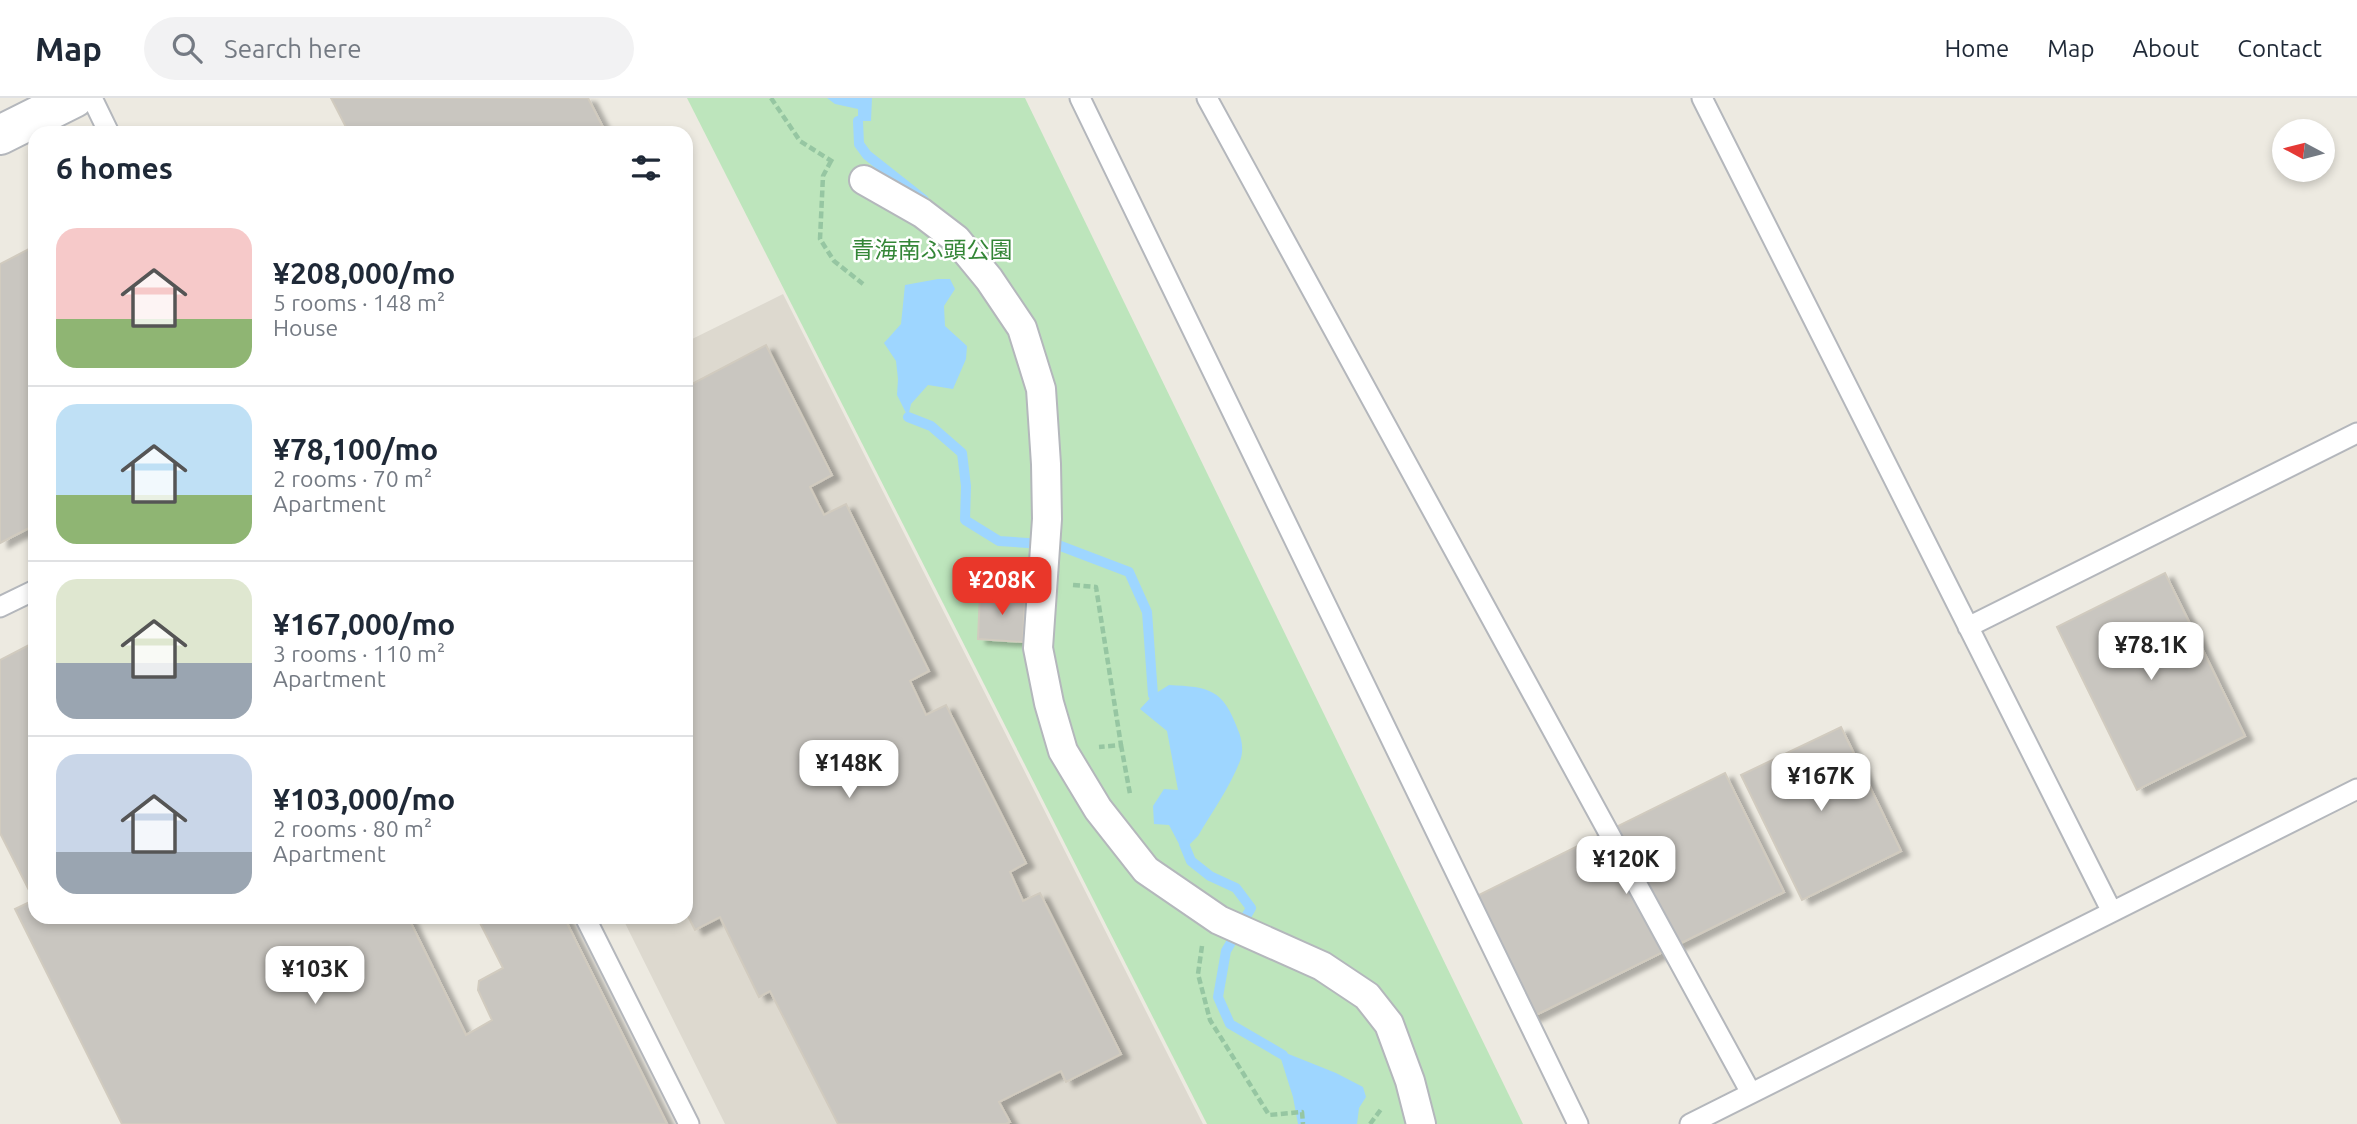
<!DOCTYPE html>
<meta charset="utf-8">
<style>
:root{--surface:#fff;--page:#f2f2f3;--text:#1f2937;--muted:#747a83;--line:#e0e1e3;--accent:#e9372a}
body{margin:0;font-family:Ubuntu,"Noto Sans JP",sans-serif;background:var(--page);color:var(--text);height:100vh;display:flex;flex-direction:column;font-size:26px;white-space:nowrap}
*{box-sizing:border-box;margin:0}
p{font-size:23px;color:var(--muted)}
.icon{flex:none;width:38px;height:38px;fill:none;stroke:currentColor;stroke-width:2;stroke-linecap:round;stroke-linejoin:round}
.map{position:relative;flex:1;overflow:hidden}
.details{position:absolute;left:28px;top:28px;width:665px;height:798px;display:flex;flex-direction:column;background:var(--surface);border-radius:21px;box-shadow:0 4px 10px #0003}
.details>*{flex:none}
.needle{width:46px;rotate:277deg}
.buttons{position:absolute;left:2272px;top:21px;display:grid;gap:14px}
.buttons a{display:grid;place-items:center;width:63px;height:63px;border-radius:50%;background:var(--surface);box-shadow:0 4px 10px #0003;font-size:35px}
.price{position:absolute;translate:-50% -60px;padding:0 16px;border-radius:14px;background:#fff;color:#222;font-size:23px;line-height:46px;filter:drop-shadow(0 2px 4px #0008)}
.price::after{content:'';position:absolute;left:50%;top:42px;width:21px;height:16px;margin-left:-10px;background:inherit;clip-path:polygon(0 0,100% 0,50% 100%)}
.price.on{background:var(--accent);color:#fff}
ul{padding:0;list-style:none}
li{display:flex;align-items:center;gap:21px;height:175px;padding:0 28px}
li+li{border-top:2px solid var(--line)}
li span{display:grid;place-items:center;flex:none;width:196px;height:140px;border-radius:21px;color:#555}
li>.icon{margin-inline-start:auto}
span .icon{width:84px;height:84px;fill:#fffc;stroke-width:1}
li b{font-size:30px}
h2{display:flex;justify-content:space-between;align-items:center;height:84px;padding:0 28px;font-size:30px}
header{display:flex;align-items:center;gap:42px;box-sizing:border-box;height:98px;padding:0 35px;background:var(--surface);border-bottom:2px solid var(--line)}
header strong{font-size:33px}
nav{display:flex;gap:38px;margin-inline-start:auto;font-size:24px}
.search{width:490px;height:63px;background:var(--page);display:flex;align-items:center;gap:18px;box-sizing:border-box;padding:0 24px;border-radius:38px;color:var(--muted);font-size:26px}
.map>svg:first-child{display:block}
</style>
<header>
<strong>Map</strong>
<div class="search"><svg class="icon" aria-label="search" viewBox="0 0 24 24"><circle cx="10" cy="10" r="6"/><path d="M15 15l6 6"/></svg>Search here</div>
<nav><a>Home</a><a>Map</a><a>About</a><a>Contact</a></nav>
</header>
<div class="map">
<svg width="2357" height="1026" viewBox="0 0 2357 1026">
<defs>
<filter id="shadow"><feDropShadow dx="8" dy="4.5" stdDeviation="2" flood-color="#0004"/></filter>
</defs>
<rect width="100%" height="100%" fill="#edeae1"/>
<path fill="#ddd9cf" d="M 783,196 L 1203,1026 L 725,1026 L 622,819 L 686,819 L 686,244 Z"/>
<path fill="#bde5bc" d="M 687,0 L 1025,0 L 1523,1026 L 1207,1026 Z"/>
<path fill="#9ed6ff" d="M 827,0 L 872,0 L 871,23 L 858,23 L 858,11 L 835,6 Z
M 938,181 L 950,181 L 955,191 L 944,208 L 945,228 L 967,248 L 966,261 L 953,291 L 928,287 L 911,306 L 908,319 L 897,297 L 898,281 L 896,263 L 884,245 L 901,226 L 905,187 Z
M 1169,587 C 1210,589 1223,591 1238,632 C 1242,641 1244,653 1240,663 C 1230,689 1212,714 1198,738 L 1188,748 L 1179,746 L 1169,727 L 1154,726 L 1153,708 L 1164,691 L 1178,692 L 1167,633 L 1140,611 L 1153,597 Z
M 1286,955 L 1336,975 L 1363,989 L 1366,999 L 1359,1010 L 1357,1026 L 1298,1026 L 1293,999 L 1281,961 Z"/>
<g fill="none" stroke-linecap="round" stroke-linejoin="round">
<path stroke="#9ed6ff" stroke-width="10" d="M 858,23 L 859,46 L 867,57 L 924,102
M 908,319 L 931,328 L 962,355 L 966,388 L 965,422 L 999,443 L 1058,447 L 1129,474 L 1147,514 L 1153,597
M 1184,746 L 1191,763 L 1210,778 L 1236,790 L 1251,810 L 1226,853 L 1218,899 L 1230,926 L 1283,957"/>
</g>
<path fill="#c9c6c0" stroke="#d1cbbf" stroke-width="2" filter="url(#shadow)" d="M 331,0 L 588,0 L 606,35 L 349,35 Z
M 35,148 L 35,427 L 0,445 L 0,166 Z
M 766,247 L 832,377 L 810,389 L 824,417 L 846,406 L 929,573 L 910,583 L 926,617 L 946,607 L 1026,765 L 1010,774 L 1023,803 L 1040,795 L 1121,956 L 1066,984 L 1061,973 L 999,1004 L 1010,1024 L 1006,1026 L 838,1026 L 770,893 L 759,899 L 720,819 L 695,832 L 686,814 L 686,289 Z
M 2165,475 L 2245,638 L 2137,692 L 2057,529 Z
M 980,494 L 1025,496 L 1023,544 L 978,541 Z
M 35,544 L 35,819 L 408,819 L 466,937 L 492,922 L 478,892 L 479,883 L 503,870 L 477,819 L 564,819 L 667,1026 L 122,1026 L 15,811 L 34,802 L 0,735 L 0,562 Z
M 1841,629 L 1901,753 L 1802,802 L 1741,677 Z
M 1725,675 L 1784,794 L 1528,921 L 1469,802 Z"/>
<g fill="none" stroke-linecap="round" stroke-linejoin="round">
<g stroke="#b4b7bc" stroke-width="23">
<path id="service" d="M 92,0 L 109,35
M 1080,0 L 1578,1026
M 1207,0 L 1751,995
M 1702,0 L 2112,814
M 0,509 L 35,492
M 1968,529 L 2357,335
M 585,819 L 689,1026
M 1690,1026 L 2357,691"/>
</g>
<g stroke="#b4b7bc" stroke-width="32">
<path id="pedestrian" d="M 864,82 L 922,115 L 956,141 L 989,181 L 1022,230 L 1041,291 L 1046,366 L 1047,421 L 1038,550 L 1049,605 L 1063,653 L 1098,711 L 1146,772 L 1219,822 L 1322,868 L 1367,898 L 1389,926 L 1410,983 L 1421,1026"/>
</g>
<g stroke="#b4b7bc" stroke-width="42">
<path id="tertiary" d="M 0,37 L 74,0"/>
</g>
<path stroke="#96c6a2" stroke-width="4.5" stroke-dasharray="7 3.5" stroke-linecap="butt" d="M 771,0 L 800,43 L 833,64
M 831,63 L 823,78 L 820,141 L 834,163 L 863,186
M 1073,487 L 1096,489 L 1121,647 L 1099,649
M 1121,647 L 1130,696
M 1202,848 L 1198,876 L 1210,922 L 1269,1017 L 1302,1014 L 1303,1026
M 1370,1026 L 1382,1010"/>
<use href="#service" stroke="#fff" stroke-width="19"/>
<use href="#pedestrian" stroke="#fff" stroke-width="28"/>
<use href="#tertiary" stroke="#fff" stroke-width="38"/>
</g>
<g text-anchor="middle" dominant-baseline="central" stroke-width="5" stroke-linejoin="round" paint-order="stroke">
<g font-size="23" fill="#348637" stroke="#fff">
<text x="932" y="151">青海南ふ頭公園</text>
</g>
</g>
</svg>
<div class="buttons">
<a><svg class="needle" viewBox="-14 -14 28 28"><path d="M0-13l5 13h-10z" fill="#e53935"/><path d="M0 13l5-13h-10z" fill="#747a83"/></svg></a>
</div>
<b class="price on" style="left:1002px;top:519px">¥208K</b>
<b class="price" style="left:2151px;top:584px">¥78.1K</b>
<b class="price" style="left:849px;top:702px">¥148K</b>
<b class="price" style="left:1821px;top:715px">¥167K</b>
<b class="price" style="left:1626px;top:798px">¥120K</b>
<b class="price" style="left:315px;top:908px">¥103K</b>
<section class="details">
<h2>6 homes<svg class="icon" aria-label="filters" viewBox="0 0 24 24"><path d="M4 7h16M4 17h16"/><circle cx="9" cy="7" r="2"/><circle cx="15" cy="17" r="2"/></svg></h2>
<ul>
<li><span style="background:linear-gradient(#f6c9c9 65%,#8fb573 0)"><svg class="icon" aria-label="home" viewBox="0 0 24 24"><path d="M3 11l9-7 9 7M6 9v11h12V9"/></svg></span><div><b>¥208,000/mo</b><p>5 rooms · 148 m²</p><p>House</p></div></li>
<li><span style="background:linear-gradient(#bfe0f5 65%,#8fb573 0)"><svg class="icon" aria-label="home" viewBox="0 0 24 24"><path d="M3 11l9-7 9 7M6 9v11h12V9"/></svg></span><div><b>¥78,100/mo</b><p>2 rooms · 70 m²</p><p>Apartment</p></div></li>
<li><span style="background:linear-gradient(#dfe7d0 60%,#9aa5b1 0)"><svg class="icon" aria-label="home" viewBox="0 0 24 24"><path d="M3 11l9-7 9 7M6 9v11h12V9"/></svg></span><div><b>¥167,000/mo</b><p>3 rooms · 110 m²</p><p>Apartment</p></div></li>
<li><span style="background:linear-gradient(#c9d6e8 70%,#9aa5b1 0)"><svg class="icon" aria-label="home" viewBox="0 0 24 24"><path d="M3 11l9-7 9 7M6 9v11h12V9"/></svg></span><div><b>¥103,000/mo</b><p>2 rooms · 80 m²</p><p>Apartment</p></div></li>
</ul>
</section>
</div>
